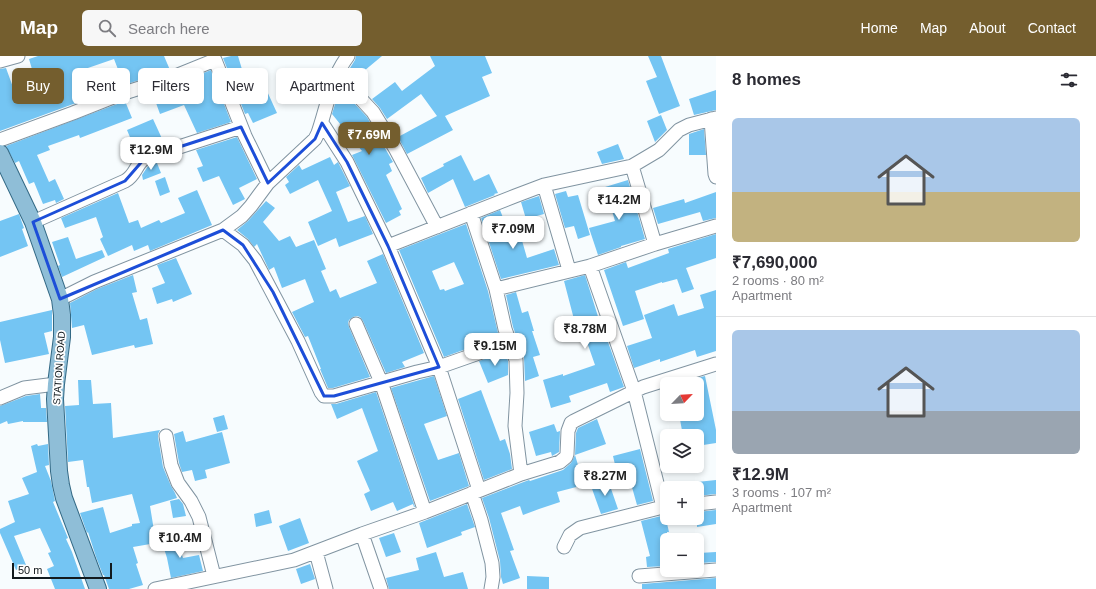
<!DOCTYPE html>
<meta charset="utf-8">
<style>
:root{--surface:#fff;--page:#f7f7f7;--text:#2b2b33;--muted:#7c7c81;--line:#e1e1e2;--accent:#745e2e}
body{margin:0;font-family:Helvetica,sans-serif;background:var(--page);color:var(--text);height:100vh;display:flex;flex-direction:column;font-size:15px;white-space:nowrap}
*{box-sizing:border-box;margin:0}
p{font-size:13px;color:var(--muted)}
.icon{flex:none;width:22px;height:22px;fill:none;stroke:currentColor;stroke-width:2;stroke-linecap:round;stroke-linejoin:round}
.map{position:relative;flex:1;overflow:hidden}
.side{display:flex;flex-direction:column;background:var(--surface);width:380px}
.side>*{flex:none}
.guide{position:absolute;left:12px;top:12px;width:380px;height:36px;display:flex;gap:8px}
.needle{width:26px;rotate:65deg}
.buttons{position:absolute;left:660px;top:321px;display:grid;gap:8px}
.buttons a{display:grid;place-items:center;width:44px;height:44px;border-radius:6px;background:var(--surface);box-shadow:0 2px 6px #0003;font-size:20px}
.scale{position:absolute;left:12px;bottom:10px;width:100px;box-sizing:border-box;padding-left:4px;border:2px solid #121a1e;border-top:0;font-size:11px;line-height:14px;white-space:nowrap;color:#121a1e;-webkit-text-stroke:3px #fff;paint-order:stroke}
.price{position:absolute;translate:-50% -34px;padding:0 9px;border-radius:8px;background:#fff;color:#222;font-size:13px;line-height:26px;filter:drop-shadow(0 1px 2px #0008)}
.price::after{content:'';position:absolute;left:50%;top:24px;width:12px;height:9px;margin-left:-6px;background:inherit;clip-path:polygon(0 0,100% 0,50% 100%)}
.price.active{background:var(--accent);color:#fff}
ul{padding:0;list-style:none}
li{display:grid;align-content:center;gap:8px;height:212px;padding:0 16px}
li+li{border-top:1px solid var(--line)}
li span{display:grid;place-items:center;height:124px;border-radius:6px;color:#555}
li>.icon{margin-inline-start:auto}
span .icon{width:72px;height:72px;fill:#fffc;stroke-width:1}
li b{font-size:17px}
h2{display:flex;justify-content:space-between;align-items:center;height:48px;padding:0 16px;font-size:17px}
.tag{padding:0 14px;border-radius:6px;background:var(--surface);box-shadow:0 2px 6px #0003;font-size:14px;line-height:36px}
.tag.active{background:var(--accent);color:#fff}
header{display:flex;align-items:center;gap:24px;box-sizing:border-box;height:56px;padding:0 20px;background:var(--accent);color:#fff}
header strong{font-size:19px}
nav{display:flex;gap:22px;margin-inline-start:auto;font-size:14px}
.search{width:280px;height:36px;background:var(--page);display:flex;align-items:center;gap:10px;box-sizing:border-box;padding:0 14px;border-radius:6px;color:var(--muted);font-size:15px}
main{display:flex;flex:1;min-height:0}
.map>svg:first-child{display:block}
</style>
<header>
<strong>Map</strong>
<div class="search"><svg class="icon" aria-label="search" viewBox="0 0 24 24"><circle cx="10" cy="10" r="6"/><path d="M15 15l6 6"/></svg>Search here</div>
<nav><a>Home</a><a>Map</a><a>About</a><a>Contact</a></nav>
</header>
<main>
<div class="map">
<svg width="716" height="533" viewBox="0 0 716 533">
<rect width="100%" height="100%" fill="#f7fcfe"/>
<path fill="#74c5f3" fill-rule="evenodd" d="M 38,0 L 164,0 L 170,14 L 124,29 L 114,3 L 85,13 L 95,40 L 0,75 L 0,13 L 6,12 L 18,45 L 39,37 L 29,3 Z
M 231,0 L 238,0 L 244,20 L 245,20 L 253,39 L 266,33 L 277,57 L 253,67 L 248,57 L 245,58 L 223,2 Z
M 356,0 L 382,0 L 352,25 L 345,20 L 355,4 Z
M 430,0 L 485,0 L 492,17 L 482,21 L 490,40 L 445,60 L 453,74 L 407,98 L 398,81 L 437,60 L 421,38 L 387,63 L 380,52 L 372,43 L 395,26 L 402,35 L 435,10 Z
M 648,0 L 661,0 L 680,50 L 659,58 L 646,25 L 657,21 Z
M 211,14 L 231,66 L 197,77 L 184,49 L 160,58 L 152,36 L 171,30 Z
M 716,34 L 716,54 L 694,59 L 689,43 Z
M 339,35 L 354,47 L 367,61 L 393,106 L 389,108 L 392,115 L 386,119 L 402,153 L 399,155 L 401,159 L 386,167 L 352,99 L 362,95 L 332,58 Z
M 125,45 L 132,62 L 80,82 L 79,79 L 48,90 L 50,94 L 37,99 L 49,126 L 55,123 L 64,143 L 56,147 L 55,144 L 43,148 L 34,126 L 29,128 L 19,105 L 15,107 L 6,90 Z
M 661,59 L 667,74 L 655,86 L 647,65 Z
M 153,63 L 164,87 L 143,94 L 137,98 L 127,74 Z
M 704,73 L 706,99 L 689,99 L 689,78 Z
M 237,81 L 257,123 L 239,132 L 245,143 L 233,149 L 219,120 L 203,126 L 197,112 L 203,110 L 196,94 Z
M 618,88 L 624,103 L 602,108 L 597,96 Z
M 461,99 L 474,125 L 489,118 L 498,137 L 494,138 L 495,139 L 465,151 L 453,123 L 428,137 L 421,122 L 444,110 L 443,108 Z
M 330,101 L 334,109 L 338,106 L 350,130 L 336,136 L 348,166 L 365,160 L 373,178 L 339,191 L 336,182 L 318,190 L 308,166 L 332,155 L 318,124 L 290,138 L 285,129 L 289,126 L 286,121 L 299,109 L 302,114 Z
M 157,107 L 161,117 L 143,124 L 142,119 L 146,113 L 149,109 Z
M 165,121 L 170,136 L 160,140 L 155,125 Z
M 628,124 L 645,183 L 621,190 L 621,191 L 598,199 L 589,172 L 615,165 L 605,131 Z
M 197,134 L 212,169 L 150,195 L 148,189 L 134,195 L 132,189 L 108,200 L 100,183 L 103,181 L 96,161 L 65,172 L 61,162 L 118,137 L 129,167 L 138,164 L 141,172 L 159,164 L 161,167 L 185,157 L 178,142 Z
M 566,135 L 568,141 L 578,139 L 590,179 L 578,183 L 574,170 L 565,172 L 555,138 Z
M 716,136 L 716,162 L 703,165 L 700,156 L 658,168 L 653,152 L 684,143 L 685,147 Z
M 539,140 L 544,158 L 526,163 L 521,146 Z
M 266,145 L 275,152 L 263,166 L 279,185 L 290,180 L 296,191 L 314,184 L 326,213 L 321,215 L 330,236 L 336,233 L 340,242 L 377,227 L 367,205 L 383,198 L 424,297 L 402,306 L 405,311 L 386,317 L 363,265 L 360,261 L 357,260 L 353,261 L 349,264 L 348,267 L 349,271 L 370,321 L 333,332 L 328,332 L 320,313 L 321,313 L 308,280 L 305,281 L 292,256 L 314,246 L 305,223 L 282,232 L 274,211 L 269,214 L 257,188 L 254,191 L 248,183 L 237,174 L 248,165 Z
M 500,154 L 512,184 L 521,181 L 527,202 L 554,193 L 559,209 L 501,223 L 481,162 Z
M 19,158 L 24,172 L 22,173 L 28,190 L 0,201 L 0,165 Z
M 466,168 L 488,235 L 499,281 L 444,301 L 399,194 ZM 454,206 L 464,228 L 445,235 L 444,233 L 440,234 L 432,215 Z
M 716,178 L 716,202 L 686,212 L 694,233 L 682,237 L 677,223 L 662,227 L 662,226 L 635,235 L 644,263 L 623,270 L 604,214 L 626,206 L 628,212 L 669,197 L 668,193 Z
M 68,181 L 76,203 L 102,194 L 105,201 L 62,221 L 58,210 L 60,209 L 52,186 Z
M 176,202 L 192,238 L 173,246 L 172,243 L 157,248 L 152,232 L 165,227 L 157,209 Z
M 133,219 L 137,236 L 132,237 L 140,264 L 147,262 L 153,288 L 135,292 L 134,289 L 92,299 L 84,269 L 72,272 L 70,247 L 97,233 Z
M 585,219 L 601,270 L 602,269 L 624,331 L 610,336 L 607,327 L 569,340 L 571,346 L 551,352 L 543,324 L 563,318 L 563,320 L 595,309 L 581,269 L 576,271 L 564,225 Z
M 716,234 L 716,295 L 697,301 L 695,294 L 660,306 L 660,303 L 634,312 L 627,290 L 652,282 L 644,259 L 674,248 L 678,260 L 704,252 L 700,239 Z
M 516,236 L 522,257 L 528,255 L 534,275 L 532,275 L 540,299 L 533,301 L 539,320 L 525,325 L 524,302 L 513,271 L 506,239 Z
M 52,254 L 52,275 L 44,277 L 49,298 L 5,307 L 0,284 L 0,266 Z
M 505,296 L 508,305 L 508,319 L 488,327 L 479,305 Z
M 434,320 L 447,360 L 424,368 L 438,404 L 459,397 L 469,430 L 430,445 L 391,332 Z
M 705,320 L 716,374 L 716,387 L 697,390 L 697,380 L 683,380 L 679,358 L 697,358 L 697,322 Z
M 78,324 L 91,324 L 93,348 L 111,347 L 113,382 L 160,374 L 158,378 L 158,381 L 163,411 L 171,430 L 175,437 L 177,442 L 150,450 L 156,487 L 133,491 L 138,507 L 136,508 L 143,529 L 129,533 L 109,533 L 104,519 L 103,519 L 96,501 L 88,476 L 87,477 L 80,457 L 103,451 L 110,477 L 132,470 L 132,468 L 140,467 L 132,438 L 92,447 L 89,431 L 87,431 L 83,404 L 68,406 L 65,350 L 79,349 Z
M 481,334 L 500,385 L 505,383 L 510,398 L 512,413 L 484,424 L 458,343 Z
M 376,336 L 415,451 L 414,451 L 413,448 L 397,455 L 393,446 L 371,455 L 364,438 L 370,435 L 357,405 L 378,395 L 362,352 L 337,363 L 331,348 L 336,348 Z
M 40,338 L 41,351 L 41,352 L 46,352 L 47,366 L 23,366 L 23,365 L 8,368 L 7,365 L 0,368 L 0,350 L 26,340 Z
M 224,359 L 228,373 L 217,376 L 213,362 Z
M 597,363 L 606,388 L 575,399 L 576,377 L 578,372 Z
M 554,368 L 557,376 L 560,375 L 559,396 L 552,400 L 551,396 L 536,400 L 529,376 Z
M 183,375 L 186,386 L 222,376 L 230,407 L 205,414 L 207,422 L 195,425 L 192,414 L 182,416 L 179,407 L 174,378 Z
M 37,388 L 38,390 L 48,388 L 49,409 L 45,410 L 51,425 L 55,445 L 53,446 L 68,482 L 66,483 L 72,496 L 85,533 L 55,533 L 47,513 L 54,510 L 48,497 L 51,496 L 40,472 L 14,480 L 26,509 L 16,514 L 0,477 L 0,473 L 15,466 L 8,445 L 29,438 L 22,422 L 37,416 L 31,390 Z
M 640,393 L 653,445 L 637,449 L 626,410 L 616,413 L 613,400 Z
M 575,399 L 584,429 L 557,436 L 560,446 L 539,453 L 523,459 L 520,450 L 501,457 L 514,494 L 510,495 L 520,522 L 503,528 L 501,521 L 500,505 L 489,462 L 482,442 L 521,427 L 529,424 L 530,425 L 563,414 L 571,407 Z
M 608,424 L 618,453 L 601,458 L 591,430 Z
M 716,424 L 716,438 L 697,440 L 697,426 Z
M 179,443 L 183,448 L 186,460 L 173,462 L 170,445 Z
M 467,448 L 475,471 L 461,476 L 462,479 L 427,492 L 419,467 Z
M 269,454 L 272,467 L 256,471 L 254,458 Z
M 716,454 L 716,468 L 697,471 L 697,456 Z
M 665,459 L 669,476 L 667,476 L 667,510 L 647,511 L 646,501 L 650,500 L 641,465 Z
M 300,462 L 309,487 L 288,495 L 279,470 Z
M 394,477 L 401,496 L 386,501 L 379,482 Z
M 175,478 L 183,502 L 199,499 L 203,515 L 171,522 L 167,502 L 161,483 Z
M 436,496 L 444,521 L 463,516 L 468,533 L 389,533 L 386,522 L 419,514 L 416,502 Z
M 716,496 L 716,506 L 700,507 L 699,497 Z
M 310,508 L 315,523 L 301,528 L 296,513 Z
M 527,520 L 549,521 L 549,533 L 527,533 Z
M 716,522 L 716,533 L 642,533 L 642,528 Z"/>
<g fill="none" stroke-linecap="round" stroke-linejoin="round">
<g stroke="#8194a1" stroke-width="15">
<path id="minor" d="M 0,5 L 18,0
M 335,22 L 359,41 L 373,56 L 395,92 L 437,171
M 711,63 L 715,118 L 716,121
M 322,67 L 347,106 L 388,190 L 439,311 L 479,434
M 0,84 L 73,57 L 121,38 L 168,23 L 215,4 L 245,80 L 268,127
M 632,110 L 655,188
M 544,129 L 569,214
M 471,157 L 496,233 L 505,273 L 516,304 L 517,337 L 515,370 L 521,418
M 33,166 L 125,125 C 136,119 135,109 145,102 L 241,71
M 223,174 L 243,189 L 255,204 L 298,285 L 321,336 L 324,340 L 334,340 L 417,316 L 439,311 L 510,286
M 388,190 L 515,140 L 544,129 L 632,110 L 659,94 L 679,74 L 689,69 L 716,62
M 590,210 L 634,335 L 663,451 L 667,451
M 496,233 L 590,210 L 655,188 L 716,170
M 60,243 L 94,226 L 223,174 L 242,160 L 251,150 L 268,127 L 315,83 L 318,77 C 327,51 331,22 348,0
M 356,268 L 381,326 L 425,456
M 0,342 L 24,332 L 56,328
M 166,380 L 171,409 L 178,427 L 191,445 L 199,461 L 214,520
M 472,437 L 481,464 L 492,507 L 493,521 L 491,533
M 697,448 L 716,446
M 362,478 L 381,533
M 564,491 L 570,479 L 580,472 L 663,451
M 316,496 L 326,533
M 639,520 L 716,514
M 155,533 L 294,504 L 362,478 L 425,456 L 521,418 L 560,406 L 566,401 L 567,398 L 568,375 L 571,367 L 574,365 L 643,331 L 716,308"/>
</g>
<g stroke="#336985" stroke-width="18">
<path id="major" d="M 0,97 L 33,166 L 60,243 L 62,259 L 62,281 L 56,328 L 55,343 L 59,415 L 61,429 L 64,442 L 98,533"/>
</g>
<use href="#minor" stroke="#fff" stroke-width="13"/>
<use href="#major" stroke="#8fbed7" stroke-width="16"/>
</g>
<path fill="none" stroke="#1d4ed8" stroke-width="3" stroke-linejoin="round" d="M 322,67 L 347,106 L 388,190 L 439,311 L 334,340 L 324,340 L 273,236 L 243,189 L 223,174 L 60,243 L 33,166 L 125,125 L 145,102 L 241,71 L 268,127 L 315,83 Z"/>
<g text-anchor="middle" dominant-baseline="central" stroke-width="3.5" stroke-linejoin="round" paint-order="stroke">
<g font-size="10" fill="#121a1e" stroke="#fff">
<text transform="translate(59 312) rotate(-86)">STATION ROAD</text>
</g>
</g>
</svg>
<div class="buttons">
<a><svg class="needle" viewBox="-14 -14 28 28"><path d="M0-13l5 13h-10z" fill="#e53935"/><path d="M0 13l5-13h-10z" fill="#7c7c81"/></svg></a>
<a><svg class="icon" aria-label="layers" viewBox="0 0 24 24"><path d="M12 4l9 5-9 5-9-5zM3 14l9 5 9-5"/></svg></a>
<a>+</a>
<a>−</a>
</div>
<div class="scale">50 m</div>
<b class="price active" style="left:369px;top:100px">₹7.69M</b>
<b class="price" style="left:151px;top:115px">₹12.9M</b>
<b class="price" style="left:619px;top:165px">₹14.2M</b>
<b class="price" style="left:513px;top:194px">₹7.09M</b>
<b class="price" style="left:585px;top:294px">₹8.78M</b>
<b class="price" style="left:495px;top:311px">₹9.15M</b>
<b class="price" style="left:605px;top:441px">₹8.27M</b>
<b class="price" style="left:180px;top:503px">₹10.4M</b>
<div class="guide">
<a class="tag active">Buy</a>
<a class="tag">Rent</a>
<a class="tag">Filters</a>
<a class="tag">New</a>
<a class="tag">Apartment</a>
</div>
</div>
<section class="side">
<h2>8 homes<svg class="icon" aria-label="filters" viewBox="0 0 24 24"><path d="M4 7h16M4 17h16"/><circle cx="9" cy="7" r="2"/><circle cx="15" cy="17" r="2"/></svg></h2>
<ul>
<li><span style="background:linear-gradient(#a9c7e8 60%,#c2b280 0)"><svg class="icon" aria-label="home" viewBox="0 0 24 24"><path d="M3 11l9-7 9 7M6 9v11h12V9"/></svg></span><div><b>₹7,690,000</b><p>2 rooms · 80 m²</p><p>Apartment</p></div></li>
<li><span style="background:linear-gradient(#a9c7e8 65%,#9aa5b1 0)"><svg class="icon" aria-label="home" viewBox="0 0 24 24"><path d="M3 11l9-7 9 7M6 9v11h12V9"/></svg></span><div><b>₹12.9M</b><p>3 rooms · 107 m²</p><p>Apartment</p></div></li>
</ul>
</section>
</main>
